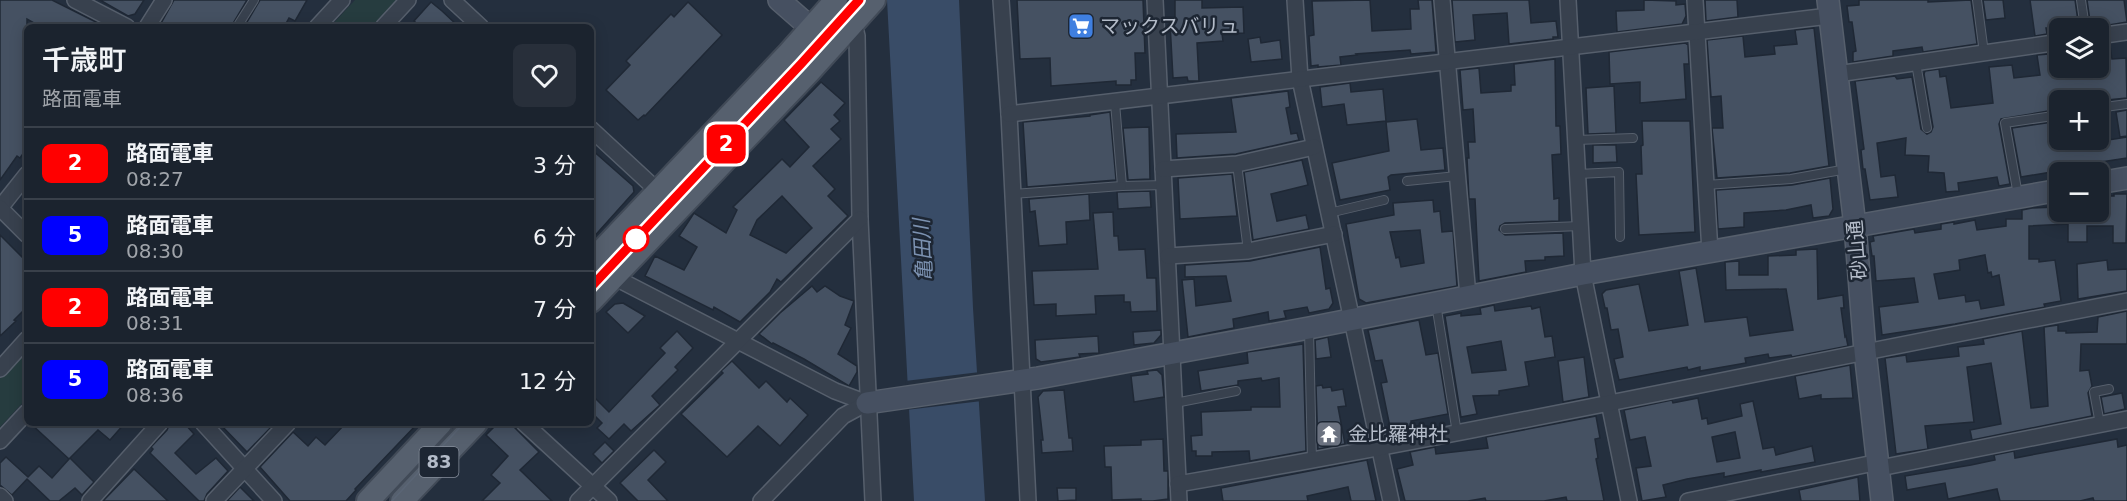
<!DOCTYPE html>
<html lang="ja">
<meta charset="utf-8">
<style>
:root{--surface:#1b232e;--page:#282f3a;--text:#f1f3f6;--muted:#a0a4aa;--line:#39404a}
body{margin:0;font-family:"DejaVu Sans","Noto Sans JP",sans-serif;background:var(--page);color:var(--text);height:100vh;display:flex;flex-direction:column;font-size:22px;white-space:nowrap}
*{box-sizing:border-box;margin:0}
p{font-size:20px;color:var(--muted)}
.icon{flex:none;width:33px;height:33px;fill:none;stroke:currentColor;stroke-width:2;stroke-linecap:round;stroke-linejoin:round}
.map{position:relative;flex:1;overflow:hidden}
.panel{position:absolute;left:24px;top:24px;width:570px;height:402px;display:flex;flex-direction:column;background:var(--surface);border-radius:9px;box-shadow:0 3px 15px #0003,0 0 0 2px var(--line)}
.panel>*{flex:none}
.badge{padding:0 12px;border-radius:9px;font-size:21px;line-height:39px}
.buttons{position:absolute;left:2049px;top:18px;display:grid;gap:12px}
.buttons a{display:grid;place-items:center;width:60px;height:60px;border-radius:9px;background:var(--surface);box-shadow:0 3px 15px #0003,0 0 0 2px var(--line);font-size:30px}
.map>.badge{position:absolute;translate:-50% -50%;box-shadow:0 0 0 3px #fff}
.round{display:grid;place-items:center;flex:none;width:63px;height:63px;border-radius:9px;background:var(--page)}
.headline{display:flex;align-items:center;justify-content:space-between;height:102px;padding:0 18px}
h1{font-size:28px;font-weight:600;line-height:45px}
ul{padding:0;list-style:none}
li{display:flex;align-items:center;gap:18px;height:72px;padding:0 18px;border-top:2px solid var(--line)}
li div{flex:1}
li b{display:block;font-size:22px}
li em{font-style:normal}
li .badge{min-width:66px;font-weight:700;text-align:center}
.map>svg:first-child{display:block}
.green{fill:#263c3f}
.water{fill:#394c67}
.pier{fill:#242f3e}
.building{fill:#455162;stroke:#1f2835;stroke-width:1.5;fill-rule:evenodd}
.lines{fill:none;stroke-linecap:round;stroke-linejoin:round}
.lane-casing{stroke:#565f6c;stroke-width:10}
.street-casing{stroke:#565f6c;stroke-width:18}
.secondary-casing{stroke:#565f6c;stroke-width:24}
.primary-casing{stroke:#414a57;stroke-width:26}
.lane{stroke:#38414e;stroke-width:8}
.street{stroke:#38414e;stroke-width:15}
.secondary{stroke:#465061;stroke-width:21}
.primary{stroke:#56606e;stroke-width:22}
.tram{stroke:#5a6575;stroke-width:1.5}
.line-casing{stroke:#fff;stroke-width:14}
.line{stroke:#f00;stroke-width:9}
.stop-dot{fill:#fff;stroke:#f00;stroke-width:3}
.labels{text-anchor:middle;stroke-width:5;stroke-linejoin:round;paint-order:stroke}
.shield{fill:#1d2633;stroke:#878f9c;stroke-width:1.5}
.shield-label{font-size:18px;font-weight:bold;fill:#b4bcc9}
.poi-label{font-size:20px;fill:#b4bcc9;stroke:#1d2633;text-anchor:start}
.street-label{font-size:20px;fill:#b4bcc9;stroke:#1d2633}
.water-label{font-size:21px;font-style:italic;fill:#7c92b1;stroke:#1d2633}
</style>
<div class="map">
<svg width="2127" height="501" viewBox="0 0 2127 501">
<rect width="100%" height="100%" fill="#242f3e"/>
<!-- green -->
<g class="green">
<polygon points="355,0 396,0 371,27 330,27"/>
<polygon points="27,350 27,398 0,427 0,378"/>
</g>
<!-- water -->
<polygon class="water" points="887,0 959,0 973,308 985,501 914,501"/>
<!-- pier -->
<polygon class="pier" points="980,372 982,401 906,410 905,381"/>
<!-- building -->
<g class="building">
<polygon points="0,0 52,0 106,27 41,27 27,19 27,148 20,158 17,156 0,180"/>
<polygon points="100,0 144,0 135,14 128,16"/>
<polygon points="174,0 247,0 231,27 159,27"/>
<polygon points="260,0 307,0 295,21 289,18 284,27 244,27"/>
<polygon points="1017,0 1143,0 1145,53 1135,53 1136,80 1131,80 1131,85 1116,85 1116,81 1051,86 1050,58 1020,59"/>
<polygon points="1175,0 1202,0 1202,8 1243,7 1244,33 1222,34 1223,41 1197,43 1199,81 1188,81 1187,77 1173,78 1170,23 1175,22"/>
<polygon points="1370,0 1372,31 1411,29 1410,9 1419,9 1418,0 1432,0 1436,52 1411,54 1410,50 1356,54 1357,55 1340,57 1341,65 1318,67 1318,65 1311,66 1309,36 1314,35 1312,1"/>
<polygon points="1452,0 1529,0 1531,23 1556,21 1558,37 1553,37 1553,39 1509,44 1507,13 1473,15 1475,40 1455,42"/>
<polygon points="1644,0 1676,1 1676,5 1685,4 1686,16 1682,24 1617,32 1616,11 1644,10"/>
<polygon points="1705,0 1737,0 1738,17 1706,21"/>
<polygon points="1859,0 1928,0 1928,2 1971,0 1977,44 1923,52 1922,47 1893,51 1893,56 1853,62 1853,52 1856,51 1852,22 1849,22 1847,6 1859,5"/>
<polygon points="1983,0 2003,0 2005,18 1986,20"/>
<polygon points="2030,0 2075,0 2079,28 2046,28 2047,34 2035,36"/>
<polygon points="2087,0 2124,0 2127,22 2091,28"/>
<polygon points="431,2 442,11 459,27 421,27 414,21"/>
<polygon points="688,2 722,35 645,116 644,115 638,120 606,90 630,65 626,61 671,14 674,17"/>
<polygon points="1814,28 1829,166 1790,173 1717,178 1712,128 1723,128 1721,96 1711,97 1707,40 1743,36 1745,57 1775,54 1774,46 1797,44 1795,30"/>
<polygon points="1260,37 1261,43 1280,40 1282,59 1251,62 1248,39"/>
<polygon points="1685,43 1688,45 1689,64 1684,64 1686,99 1640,103 1640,82 1610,84 1609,52"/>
<polygon points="2110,46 2112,59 2126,58 2127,98 2107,100 2060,100 2060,109 2001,119 1999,124 2010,184 1999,186 1997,177 1958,183 1959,191 1946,192 1944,173 1928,172 1929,156 1905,155 1906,138 1877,143 1881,177 1895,175 1898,197 1870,200 1865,169 1863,169 1861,150 1864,149 1855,81 1895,76 1897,79 1912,77 1921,129 1927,134 1931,132 1933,127 1924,74 1925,71 1939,69 1940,77 1946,76 1951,108 1993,103 1989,67 2012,65 2014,78 2040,75 2037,55 2060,53 2060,68 2063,68 2063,71 2098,68 2098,48"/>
<polygon points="1555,59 1556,126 1560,126 1561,154 1552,155 1554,199 1559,198 1559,221 1505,223 1500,226 1499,230 1505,235 1563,233 1564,256 1545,257 1545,260 1525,261 1526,272 1479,281 1475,199 1469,199 1467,158 1469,158 1468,142 1475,142 1473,109 1463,110 1460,70 1479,68 1481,93 1511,91 1511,85 1515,85 1514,64"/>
<path d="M821,82L845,103L834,115L840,121L831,129L841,139L813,166L835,189L828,196L848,216L781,282L777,279L770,292L740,322L714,307L713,310L645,276L655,256L684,270L697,247L679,236L694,213L726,233L737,210L733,207L782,159L790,167L809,147L784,120ZM782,196L812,228L786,253L750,235L757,220Z"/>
<polygon points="1350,83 1351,92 1383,89 1386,121 1347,125 1344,104 1322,107 1320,87"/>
<polygon points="1614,86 1616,133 1588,134 1586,88"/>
<polygon points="1288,91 1290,107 1286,108 1291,134 1297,133 1299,140 1236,154 1177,158 1176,134 1236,132 1231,98"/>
<polygon points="2127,110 2127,136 2120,137 2116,112"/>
<polygon points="1110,112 1116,180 1027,187 1023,122 1090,116 1090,115"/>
<polygon points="1417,119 1421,150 1443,148 1445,170 1391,175 1388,177 1390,190 1340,200 1332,163 1389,151 1386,122"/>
<polygon points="1642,121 1690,121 1695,232 1639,235 1636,174 1642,174 1641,146 1643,145"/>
<polygon points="2060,121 2060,140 2064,140 2065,147 2127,137 2127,158 2095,163 2096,170 2093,172 2076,172 2076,168 2021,177 2012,128"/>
<polygon points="1149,127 1150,179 1128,180 1123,128"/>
<polygon points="1593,145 1616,145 1617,162 1593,163"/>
<polygon points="591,149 633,186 634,192 591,240"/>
<polygon points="1302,160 1308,185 1271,194 1277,221 1306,215 1309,229 1253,240 1244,172"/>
<polygon points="1232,174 1237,216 1180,219 1178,178"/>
<polygon points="1830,178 1833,209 1829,216 1813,218 1811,205 1786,210 1744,213 1744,227 1718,229 1716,190 1792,185"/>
<polygon points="1150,191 1151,207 1118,209 1117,192"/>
<polygon points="1089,194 1090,220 1066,222 1067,244 1039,246 1035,211 1030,212 1029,199"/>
<path d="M2114,194H2127L2126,243H2113V226H2087V242H2068V224L2029,226V259H2039V262L2055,260L2061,301L2044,304L2045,307L1955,324L1882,335L1879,307L1918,302L1914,278L1876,281L1874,256H1872L1870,242L1874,241L1873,236L1914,229L1915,233L1941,229V224L1954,222V224L1975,220L1977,230L2006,226V219H2022V210L2032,208L2057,207L2058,212H2098V196H2114ZM1985,255L1988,273L1991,272L1992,277L1999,275L2004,305L1981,309L1979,300L1966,302L1965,295L1939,299L1934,274L1960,270L1959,260Z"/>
<path d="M1433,200L1434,212L1440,211L1442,232L1453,231L1457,286L1366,303L1359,299L1346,224L1394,215L1393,203ZM1420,230L1424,263L1401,267L1399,257L1396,258L1390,232Z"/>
<polygon points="1113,212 1114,236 1118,236 1119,250 1145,249 1147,278 1156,278 1157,311 1131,312 1130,302 1124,302 1124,295 1095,296 1096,314 1056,316 1056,304 1034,305 1032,271 1098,269 1093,213"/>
<polygon points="0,235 27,262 27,307 14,320 16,321 0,336"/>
<polygon points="1320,247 1326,289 1330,288 1333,303 1329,309 1309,313 1307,307 1284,311 1286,318 1269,321 1268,312 1233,319 1234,328 1188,337 1182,280 1194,279 1196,306 1231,301 1226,276 1185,277 1185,265 1250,261"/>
<polygon points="1817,249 1818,299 1843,295 1844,308 1841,308 1845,337 1846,336 1848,346 1792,357 1791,355 1769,358 1768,354 1745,358 1746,363 1700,371 1700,367 1688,370 1687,367 1619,380 1614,359 1623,357 1618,329 1611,330 1607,308 1605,308 1602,294 1606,290 1639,284 1649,331 1688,325 1679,271 1696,268 1705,322 1747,317 1750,336 1793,330 1786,289 1726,290 1725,262 1739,261 1739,275 1768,275 1768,256 1796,255 1796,250"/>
<polygon points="2107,260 2108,270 2127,269 2127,291 2078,299 2077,264"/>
<polygon points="812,286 817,292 825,286 840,296 854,301 845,325 851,328 838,354 857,366 857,372 849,386 804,359 773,343 772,344 759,334 780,313"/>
<polygon points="623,303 645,316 628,333 606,312 615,304"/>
<path d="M1494,305L1495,311L1531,306L1532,309L1540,307L1545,337L1552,336L1555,357L1525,362L1529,386L1499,391V395L1473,396L1477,414L1461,417L1445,316L1461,313V316L1481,314L1480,308ZM1501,341L1506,370L1472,373L1467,347Z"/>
<polygon points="2127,311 2127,344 2081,344 2080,371 2089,370 2092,386 2088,393 2092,416 1972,440 1970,430 2001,424 1991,363 1967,367 1974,422 1925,426 1928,449 1896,454 1885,358 1906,355 1907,362 1959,356 1958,347 1984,344 1983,339 2022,331 2031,408 2048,406 2044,327 2058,325 2058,331 2066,331 2066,333 2097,332 2098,317"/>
<polygon points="1419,320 1426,355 1438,353 1448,414 1411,421 1413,428 1391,432 1381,383 1387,382 1382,360 1375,361 1368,330"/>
<polygon points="1161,330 1161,335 1154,343 1134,345 1133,332"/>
<polygon points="677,331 693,348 675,367 678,370 652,396 660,405 631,431 624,424 609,439 597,428 602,423 591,412 591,394 609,412 665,353 660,348"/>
<polygon points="1098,336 1099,353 1079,354 1080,357 1041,362 1036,359 1035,340"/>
<polygon points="1328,337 1331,357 1316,359 1315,340"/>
<polygon points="1303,344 1306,451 1250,461 1249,451 1212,452 1212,456 1196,456 1196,451 1192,451 1191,436 1202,435 1201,412 1251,410 1251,407 1280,407 1279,378 1262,381 1261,378 1238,381 1238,385 1201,391 1198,371 1248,363 1247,352"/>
<polygon points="1584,357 1589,397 1563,402 1558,361"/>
<polygon points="732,361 759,388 766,381 787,402 790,398 808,415 780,446 758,426 727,457 681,414 723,373 721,371"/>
<polygon points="1850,365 1853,398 1821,399 1821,395 1799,399 1795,376"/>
<polygon points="1157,370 1162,375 1164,397 1134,402 1131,376 1148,374 1147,371"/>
<polygon points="1322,385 1323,388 1331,387 1332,391 1343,389 1346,406 1338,407 1345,444 1318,449 1316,386"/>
<polygon points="1064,390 1069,438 1072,438 1073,451 1042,453 1041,440 1043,440 1038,397 1043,391"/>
<polygon points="2122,393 2125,409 2104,414 2101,397"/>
<path d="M1698,398L1702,419L1707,418L1708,424L1742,416L1740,404L1753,401L1763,449L1774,447L1776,455L1812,446L1815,462L1761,472V470L1724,477V473L1687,479L1663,485L1666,497L1642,501L1636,468L1651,466L1645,437L1630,440L1624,410L1672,400L1673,403ZM1735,432L1740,458L1717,462L1712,437Z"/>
<polygon points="1596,416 1600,438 1595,439 1598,458 1596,459 1604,501 1567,501 1566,497 1544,501 1486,501 1485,498 1468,501 1405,501 1397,469 1413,465 1410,452 1435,447 1436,454 1488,448 1486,437"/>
<polygon points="30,423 125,423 110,440 98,430 70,458 94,482 82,495 75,488 59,501 50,501 27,479 12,495 0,485 0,463 6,457 28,477 39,466 52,478 69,459"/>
<polygon points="170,423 184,423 194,434 175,453 196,474 216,458 228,471 207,494 204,501 199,501 150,453 153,449 151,447 167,430"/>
<polygon points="219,423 275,423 247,452"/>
<polygon points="346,423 418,423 355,489 356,490 346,501 290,501 260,467 293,432 308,446 316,437 325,445"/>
<polygon points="498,423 510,423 539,452 520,470 552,501 482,501 500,483 491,475 508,456 486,435"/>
<polygon points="1163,439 1164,471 1168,471 1168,499 1153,501 1141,501 1141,499 1112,500 1111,467 1105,467 1104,446 1141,445 1141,440"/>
<polygon points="2117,439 2118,447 2127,445 2127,501 2094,501 2093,498 2080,501 2000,501 1997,489 1948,499 1945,483 1907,490 1905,476 1971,465 1995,460 1994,455 2014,451 2015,458"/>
<polygon points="605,442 614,451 602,463 593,454"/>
<polygon points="654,450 666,462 648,480 668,501 638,501 620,483"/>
<polygon points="1367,460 1376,501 1351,501 1348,487 1307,496 1308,501 1223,501 1221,488"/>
<polygon points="134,469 168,501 103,501"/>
<polygon points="1858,477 1860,501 1801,501 1799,490"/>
<polygon points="240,487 254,501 227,501"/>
<polygon points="1057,488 1076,488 1076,500 1058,501"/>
</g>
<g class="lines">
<defs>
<g id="lane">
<polyline points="1977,0 1984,53"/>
<polyline points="2081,0 2085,28"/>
<polyline points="237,27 254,0"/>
<polyline points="1916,63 1927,128"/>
<polyline points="1115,103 1122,186 1165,185"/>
<polyline points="2098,108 2127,104"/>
<polyline points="1576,140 1633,138"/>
<polyline points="1237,164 1248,251"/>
<polyline points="1578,174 1619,172 1620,237"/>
<polyline points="1407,181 1457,176"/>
<polyline points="1706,185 1791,179 1847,169"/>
<polyline points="1013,194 1122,186"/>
<polyline points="2018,195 2005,123 2060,115"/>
<polyline points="1329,213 1384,200"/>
<polyline points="1505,229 1581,226"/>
<polyline points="1436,304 1457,433"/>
<polyline points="1309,330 1312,461"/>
<polyline points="1175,403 1236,391"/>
<polyline points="2100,424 2094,392 2109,389"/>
</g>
<g id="street">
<polyline points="75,0 127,27"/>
<polyline points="452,0 481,27"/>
<polyline points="848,0 857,36 860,219 873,501"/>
<polyline points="1001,0 1009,114 1028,501"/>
<polyline points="1155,0 1179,501"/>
<polyline points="1295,0 1300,79 1391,501"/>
<polyline points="1442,0 1468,296"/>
<polyline points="1568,0 1583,274 1629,501"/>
<polyline points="1695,0 1710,252"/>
<polyline points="147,27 164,0"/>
<polyline points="317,27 342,0"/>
<polyline points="383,27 408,0"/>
<polyline points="2098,36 2127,32"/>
<polyline points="1837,74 2060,42"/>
<polyline points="1009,114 1829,16"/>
<polyline points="591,129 659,192"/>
<polyline points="1163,169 1237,164 1314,147"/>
<polyline points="0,208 27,174"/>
<polyline points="0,208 27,235"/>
<polyline points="1168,256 1248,251 1334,234"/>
<polyline points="591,267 604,272 835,391 867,403"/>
<polyline points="0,369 27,339"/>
<polyline points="203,423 274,501"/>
<polyline points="524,423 609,501"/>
<polyline points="0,441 27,412"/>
<polyline points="1880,468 2127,419"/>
<path d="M1178,484C1496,429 1811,361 2127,301"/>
<polyline points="0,496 5,501"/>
<polyline points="90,501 160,423"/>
<polyline points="214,501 288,423"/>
<polyline points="578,501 860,219"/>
<polyline points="761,501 843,416 867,403"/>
<polyline points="1688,501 1879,462"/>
</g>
<g id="secondary">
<polyline points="779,0 811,28 834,28 855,21"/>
<polyline points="1828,0 1855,226 1865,351 1882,501"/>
<polyline points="2098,183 2127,178"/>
<polyline points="867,403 1038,378 1309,328 1583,274 2060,190"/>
</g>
<g id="primary">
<polyline points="591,262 789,53 836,0"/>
<polyline points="591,301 809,72 874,0"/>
<polyline points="368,501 441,423"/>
<polyline points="402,501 476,423"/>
</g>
</defs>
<!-- lane casing -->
<use href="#lane" class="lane-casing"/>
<!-- street casing -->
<use href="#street" class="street-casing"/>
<!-- secondary casing -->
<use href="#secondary" class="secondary-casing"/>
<!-- primary casing -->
<use href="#primary" class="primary-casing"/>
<!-- lane -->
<use href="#lane" class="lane"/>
<!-- street -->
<use href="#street" class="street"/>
<!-- secondary -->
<use href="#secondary" class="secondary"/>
<!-- primary -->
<use href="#primary" class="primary"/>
<!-- tram -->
<g class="tram">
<polyline points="591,287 801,64 859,0"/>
<polyline points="392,501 464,423"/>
</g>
</g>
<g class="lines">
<defs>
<polyline id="line" points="591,287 801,64 859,0"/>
</defs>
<!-- line casing -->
<use href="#line" class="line-casing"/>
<!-- line -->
<use href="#line" class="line"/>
</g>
<!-- icons -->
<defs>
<symbol id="supermarket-square" viewBox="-11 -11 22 22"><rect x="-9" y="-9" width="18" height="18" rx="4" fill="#3f7fe0" stroke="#1d2633"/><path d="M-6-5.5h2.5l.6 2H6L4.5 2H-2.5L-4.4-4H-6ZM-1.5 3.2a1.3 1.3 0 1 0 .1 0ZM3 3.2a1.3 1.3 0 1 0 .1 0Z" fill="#fff"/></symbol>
<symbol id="temple-square" viewBox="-11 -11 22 22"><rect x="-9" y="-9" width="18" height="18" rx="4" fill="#6b7280" stroke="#1d2633"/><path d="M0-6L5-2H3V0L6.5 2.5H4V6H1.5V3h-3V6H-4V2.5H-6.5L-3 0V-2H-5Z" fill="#fff"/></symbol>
</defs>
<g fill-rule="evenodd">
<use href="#supermarket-square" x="1066" y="11" width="30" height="30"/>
<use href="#temple-square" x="1314" y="419" width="30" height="30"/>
</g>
<!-- markers -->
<circle class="stop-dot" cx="636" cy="239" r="12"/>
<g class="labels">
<!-- shield labels -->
<rect class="shield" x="419.5" y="447" width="39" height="30" rx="4.5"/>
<g class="shield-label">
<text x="439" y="468">83</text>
</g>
<!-- poi labels -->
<g class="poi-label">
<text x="1100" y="33">マックスバリュ</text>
<text x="1348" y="441">金比羅神社</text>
</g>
<!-- street labels -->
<g class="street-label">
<text transform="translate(1857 250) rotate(-95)" y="7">砂山通</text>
</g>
<!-- water labels -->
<g class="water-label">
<text transform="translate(923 250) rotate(-93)" y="7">亀田川</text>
</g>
</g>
</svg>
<div class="buttons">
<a><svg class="icon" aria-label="layers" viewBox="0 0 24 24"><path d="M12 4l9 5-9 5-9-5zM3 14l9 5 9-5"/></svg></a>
<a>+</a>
<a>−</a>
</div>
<b class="badge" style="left:726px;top:144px;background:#f00;color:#fff">2</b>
<section class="panel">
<div class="headline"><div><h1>千歳町</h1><p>路面電車</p></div><a class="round"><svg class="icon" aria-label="heart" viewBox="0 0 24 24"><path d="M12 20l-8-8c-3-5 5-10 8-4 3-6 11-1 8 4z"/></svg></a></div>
<ul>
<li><span class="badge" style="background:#f00;color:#fff">2</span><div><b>路面電車</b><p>08:27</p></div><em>3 分</em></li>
<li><span class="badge" style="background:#00f;color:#fff">5</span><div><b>路面電車</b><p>08:30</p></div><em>6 分</em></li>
<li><span class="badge" style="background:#f00;color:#fff">2</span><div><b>路面電車</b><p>08:31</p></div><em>7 分</em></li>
<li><span class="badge" style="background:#00f;color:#fff">5</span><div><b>路面電車</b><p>08:36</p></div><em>12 分</em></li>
</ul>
</section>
</div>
